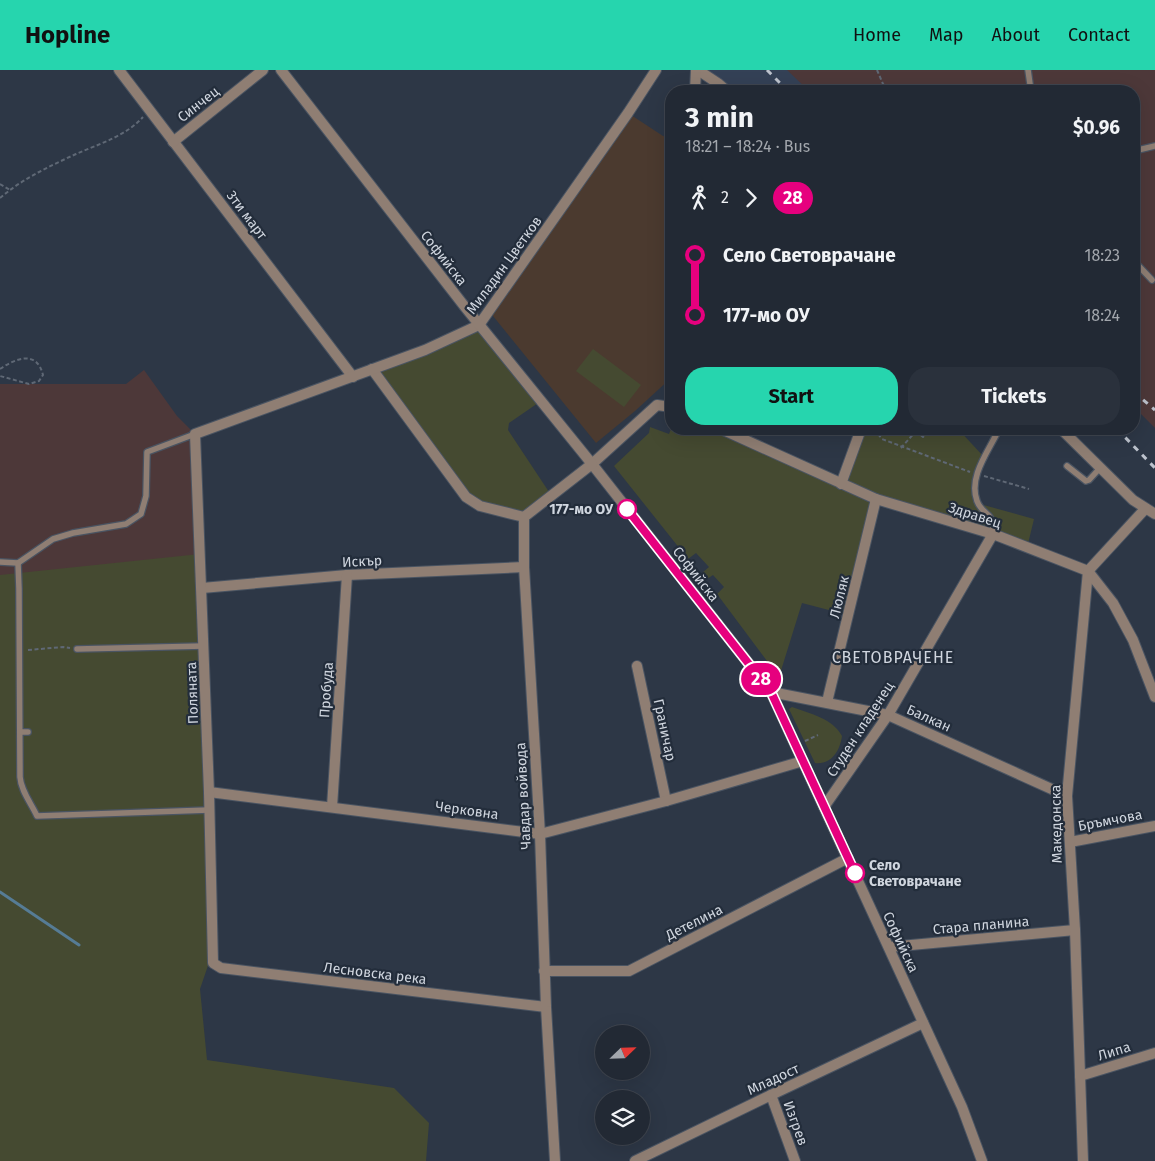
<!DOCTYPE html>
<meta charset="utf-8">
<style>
:root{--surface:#222934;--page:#2a313c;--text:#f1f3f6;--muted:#a2a6ac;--line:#3f454f;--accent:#26d5ae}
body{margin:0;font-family:"Fira Sans",sans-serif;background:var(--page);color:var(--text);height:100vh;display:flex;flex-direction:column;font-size:19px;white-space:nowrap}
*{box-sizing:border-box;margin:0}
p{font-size:16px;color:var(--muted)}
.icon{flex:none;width:28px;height:28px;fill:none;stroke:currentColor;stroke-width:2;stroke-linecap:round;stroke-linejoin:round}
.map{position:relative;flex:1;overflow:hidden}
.details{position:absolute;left:665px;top:15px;width:475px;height:350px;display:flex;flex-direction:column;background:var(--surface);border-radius:20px;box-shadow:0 5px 20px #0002,0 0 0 1px var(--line)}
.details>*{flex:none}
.badge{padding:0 10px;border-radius:16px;font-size:18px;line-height:32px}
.needle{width:32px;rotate:67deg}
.tools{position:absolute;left:595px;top:955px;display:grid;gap:10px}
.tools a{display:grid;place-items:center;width:55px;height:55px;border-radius:50%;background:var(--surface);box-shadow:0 5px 20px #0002,0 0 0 1px var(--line);font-size:25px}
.map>.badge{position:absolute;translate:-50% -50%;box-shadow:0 0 0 2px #fff}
.legs{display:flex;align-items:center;gap:8px;height:55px;padding:0 20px;font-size:16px}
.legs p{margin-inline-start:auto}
.overview{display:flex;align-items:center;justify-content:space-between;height:85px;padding:0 20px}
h1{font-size:28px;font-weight:700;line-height:38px}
.button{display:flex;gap:10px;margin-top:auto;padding:10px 20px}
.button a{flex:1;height:58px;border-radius:20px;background:var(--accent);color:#111;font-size:20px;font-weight:700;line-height:58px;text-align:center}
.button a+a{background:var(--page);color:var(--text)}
ul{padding:0 20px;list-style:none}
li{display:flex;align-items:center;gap:18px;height:60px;font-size:19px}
li i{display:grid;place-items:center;width:8px;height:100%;margin:0 6px;background:currentColor}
li i::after{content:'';width:12px;height:12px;margin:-6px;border:4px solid;border-radius:50%;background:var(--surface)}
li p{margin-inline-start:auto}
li:first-child i{background:linear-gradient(#0000 50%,currentColor 0)}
li:last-child i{background:linear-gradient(currentColor 50%,#0000 0)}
header{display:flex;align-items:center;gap:30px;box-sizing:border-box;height:70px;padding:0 25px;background:var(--accent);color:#111}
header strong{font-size:24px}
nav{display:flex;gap:28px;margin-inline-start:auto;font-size:18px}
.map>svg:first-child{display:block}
.built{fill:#344156}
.industrial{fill:#4d3839}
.education{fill:#4b3a2f}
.green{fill:#454a31}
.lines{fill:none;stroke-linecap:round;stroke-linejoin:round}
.stream{stroke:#567c95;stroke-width:3}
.service-casing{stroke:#4a5462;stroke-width:8}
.minor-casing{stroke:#4a5462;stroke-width:12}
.tertiary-casing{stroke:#4a5462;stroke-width:12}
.path{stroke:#5f6875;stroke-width:2;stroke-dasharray:4 2.5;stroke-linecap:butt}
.service{stroke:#8f7e73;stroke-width:5.5}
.minor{stroke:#8f7e73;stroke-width:10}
.tertiary{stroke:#8f7e73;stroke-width:10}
.rail{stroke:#bdc3cd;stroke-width:3;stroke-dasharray:6 6;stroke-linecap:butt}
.line-1-casing{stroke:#fff;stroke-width:11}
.line-1{stroke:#e6007e;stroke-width:8}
.stop-1-dot{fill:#fff;stroke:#e6007e;stroke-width:2.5}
.labels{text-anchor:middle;stroke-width:4.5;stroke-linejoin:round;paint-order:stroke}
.street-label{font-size:14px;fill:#d0d6df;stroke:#232d3b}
.stop-label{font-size:14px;font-weight:bold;fill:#d0d6df;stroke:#232d3b;text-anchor:end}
.quarter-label{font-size:16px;letter-spacing:1px;fill:#d0d6df;stroke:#232d3b}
</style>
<header>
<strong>Hopline</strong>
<nav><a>Home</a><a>Map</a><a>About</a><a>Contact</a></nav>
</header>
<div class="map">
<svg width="1155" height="1091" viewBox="0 0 1155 1091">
<rect width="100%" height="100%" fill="#2d3746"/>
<!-- built -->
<polygon class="built" points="698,0 796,0 817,21 727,21"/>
<!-- industrial -->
<g class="industrial">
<polygon points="787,0 1155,0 1155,358 1134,337 1134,21 809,21"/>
<polygon points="144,300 177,346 195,364 209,722 0,505 0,314 126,314"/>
</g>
<!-- education -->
<polygon class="education" points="628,43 663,66 671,67 671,308 635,341 596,373 489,241"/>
<!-- green -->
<g class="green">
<polygon points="479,255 541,331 509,353 508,360 551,425 524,447 480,436 372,299"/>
<polygon points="593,279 641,315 624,337 576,301"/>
<polygon points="650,357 669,364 671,359 721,359 841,414 861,359 958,359 984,387 976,413 980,434 1034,449 1027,478 877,430 848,545 802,533 779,607 717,524 724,517 713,505 707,509 702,503 709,497 696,483 688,489 614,396 649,363"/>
<polygon points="200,484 213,881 200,919 207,990 394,1018 429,1053 426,1091 0,1091 0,505"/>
<path d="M792,637C811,644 832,648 842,666C840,680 832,695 815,693L789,639Z"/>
</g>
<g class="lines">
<!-- stream -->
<polyline class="stream" points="0,822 79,875"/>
<defs>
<g id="service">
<polyline points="1028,0 1031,21"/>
<polyline points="1134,81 1155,76"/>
<polyline points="1134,191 1152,210"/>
<polyline points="1067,396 1086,411 1089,410 1100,398"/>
<path d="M993,464C994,439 983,447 977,431C968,406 989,381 999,359"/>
<polyline points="0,492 18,493 53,469 73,463 126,454 141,444 146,426 147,382 195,364"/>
<path d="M18,493L19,519L20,707C21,721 31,733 37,746L209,740"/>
<polyline points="77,579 204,576"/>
<polyline points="20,662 28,662"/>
</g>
<g id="minor">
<polyline points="119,0 353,307"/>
<polyline points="698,0 719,14 727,21"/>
<polyline points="695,21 696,0"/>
<polyline points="173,72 263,0"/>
<polyline points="372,299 466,427 480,436 524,447"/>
<polyline points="721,359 876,429 993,464 1088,501 1113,533 1133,570 1155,627"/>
<polyline points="1061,359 1133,430 1155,444"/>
<polyline points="592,394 657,335 671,337"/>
<polyline points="841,414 861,359"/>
<polyline points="202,518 347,505 524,497"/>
<polyline points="637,596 666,731"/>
<polyline points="771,622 888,645 1067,726"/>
<polyline points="827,632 876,429"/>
<polyline points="209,722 540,764 666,731 803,691"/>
<polyline points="332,737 347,505"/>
<polyline points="824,737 888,645 993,464"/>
<polyline points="1070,772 1155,756"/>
<polyline points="889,877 1075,860"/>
<polyline points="544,901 629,901 848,788"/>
<polyline points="546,937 221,898 213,893 209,722 195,364 425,280 479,255 628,43 656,0"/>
<polyline points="1080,1006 1155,983"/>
<polyline points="771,1025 795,1091"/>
<polyline points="635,1091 771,1025 923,953"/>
<polyline points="1083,1091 1075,860 1067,726 1088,501 1145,439"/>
</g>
<g id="tertiary">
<polyline points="281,0 465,237 592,394 771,622 962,1037 982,1091"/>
<polyline points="555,1091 546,937 540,764 524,497 524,447 592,394"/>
</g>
</defs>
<!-- service casing -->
<use href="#service" class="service-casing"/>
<!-- minor casing -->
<use href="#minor" class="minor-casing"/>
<!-- tertiary casing -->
<use href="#tertiary" class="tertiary-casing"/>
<!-- path -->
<g class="path">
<polyline points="877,0 883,14 890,21"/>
<polyline points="0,114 10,120"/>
<path d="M0,128C22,109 50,96 76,84C99,74 126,66 143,47"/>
<path d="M0,299C16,288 37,280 43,305L39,311L29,314L0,306"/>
<polyline points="874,359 882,369 970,402"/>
<polyline points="916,361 923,367 930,359"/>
<polyline points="901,378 916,361 914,359"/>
<polyline points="984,406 1029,419"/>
<polyline points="28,580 63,577 70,578"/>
<polyline points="805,671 818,665"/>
</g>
<!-- service -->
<use href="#service" class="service"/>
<!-- minor -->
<use href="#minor" class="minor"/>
<!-- tertiary -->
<use href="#tertiary" class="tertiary"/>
<!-- rail -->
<g class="rail">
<polyline points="767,0 788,21"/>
<polyline points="1134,322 1155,340"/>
<polyline points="1117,359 1155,398"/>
</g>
</g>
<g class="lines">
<defs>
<polyline id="line-1" points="627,439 771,622 855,803"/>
</defs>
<!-- line-1 casing -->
<use href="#line-1" class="line-1-casing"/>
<!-- line-1 -->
<use href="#line-1" class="line-1"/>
</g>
<!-- markers -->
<g class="stop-1-dot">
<circle cx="627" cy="439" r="9"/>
<circle cx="855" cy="803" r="9"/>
</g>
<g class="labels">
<!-- street labels -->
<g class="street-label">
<text transform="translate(198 34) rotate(-38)" y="5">Синчец</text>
<text transform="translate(247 145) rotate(53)" y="5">3ти март</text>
<text transform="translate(444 188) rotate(52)" y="5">Софийска</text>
<text transform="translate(504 195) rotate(-54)" y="5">Миладин Цветков</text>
<text transform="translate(975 445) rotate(18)" y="5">Здравец</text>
<text transform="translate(362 491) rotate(-3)" y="5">Искър</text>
<text transform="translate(696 504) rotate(52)" y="5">Софийска</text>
<text transform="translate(839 527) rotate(-76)" y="5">Люляк</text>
<text transform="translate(326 620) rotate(-86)" y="5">Пробуда</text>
<text transform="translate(192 623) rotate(-92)" y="5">Поляната</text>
<text transform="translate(929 648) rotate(24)" y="5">Балкан</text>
<text transform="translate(860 659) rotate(-57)" y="5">Студен кладенец</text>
<text transform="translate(665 660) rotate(78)" y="5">Граничар</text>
<text transform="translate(523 726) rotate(-93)" y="5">Чавдар войвода</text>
<text transform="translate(467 740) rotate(8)" y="5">Черковна</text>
<text transform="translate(1110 750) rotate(-11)" y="5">Бръмчова</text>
<text transform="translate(1056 754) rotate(-91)" y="5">Македонска</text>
<text transform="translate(694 852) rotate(-27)" y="5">Детелина</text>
<text transform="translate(981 855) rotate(-5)" y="5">Стара планина</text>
<text transform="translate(901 872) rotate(65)" y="5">Софийска</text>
<text transform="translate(375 903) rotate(7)" y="5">Лесновска река</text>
<text transform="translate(1114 981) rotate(-17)" y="5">Липа</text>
<text transform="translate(773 1009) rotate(-25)" y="5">Младост</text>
<text transform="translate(796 1053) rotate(70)" y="5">Изгрев</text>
</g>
<!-- stop labels -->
<g class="stop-label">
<text x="613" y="444">177-мо ОУ</text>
<text x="869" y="800" text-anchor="start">Село<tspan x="869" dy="16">Световрачане</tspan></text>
</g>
<!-- quarter labels -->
<g class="quarter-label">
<text x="893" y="593">СВЕТОВРАЧЕНЕ</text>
</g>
</g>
</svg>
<div class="tools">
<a><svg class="needle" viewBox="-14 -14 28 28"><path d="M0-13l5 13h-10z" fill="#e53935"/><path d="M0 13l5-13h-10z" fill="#a2a6ac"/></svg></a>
<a><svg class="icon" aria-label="layers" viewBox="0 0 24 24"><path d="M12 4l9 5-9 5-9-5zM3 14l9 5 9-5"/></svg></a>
</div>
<b class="badge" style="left:761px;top:609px;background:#e6007e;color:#fff">28</b>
<section class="details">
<div class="overview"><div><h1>3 min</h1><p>18:21 – 18:24 · Bus</p></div><b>$0.96</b></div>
<div class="legs"><svg class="icon" aria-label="walk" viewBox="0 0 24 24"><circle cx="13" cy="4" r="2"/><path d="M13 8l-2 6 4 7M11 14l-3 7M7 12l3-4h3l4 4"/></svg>2<svg class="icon" aria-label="forward" viewBox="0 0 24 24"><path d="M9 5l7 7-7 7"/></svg><b class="badge" style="background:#e6007e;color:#fff">28</b></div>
<ul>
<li><i style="color:#e6007e"></i><b>Село Световрачане</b><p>18:23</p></li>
<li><i style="color:#e6007e"></i><b>177-мо ОУ</b><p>18:24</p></li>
</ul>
<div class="button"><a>Start</a><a>Tickets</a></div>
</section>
</div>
